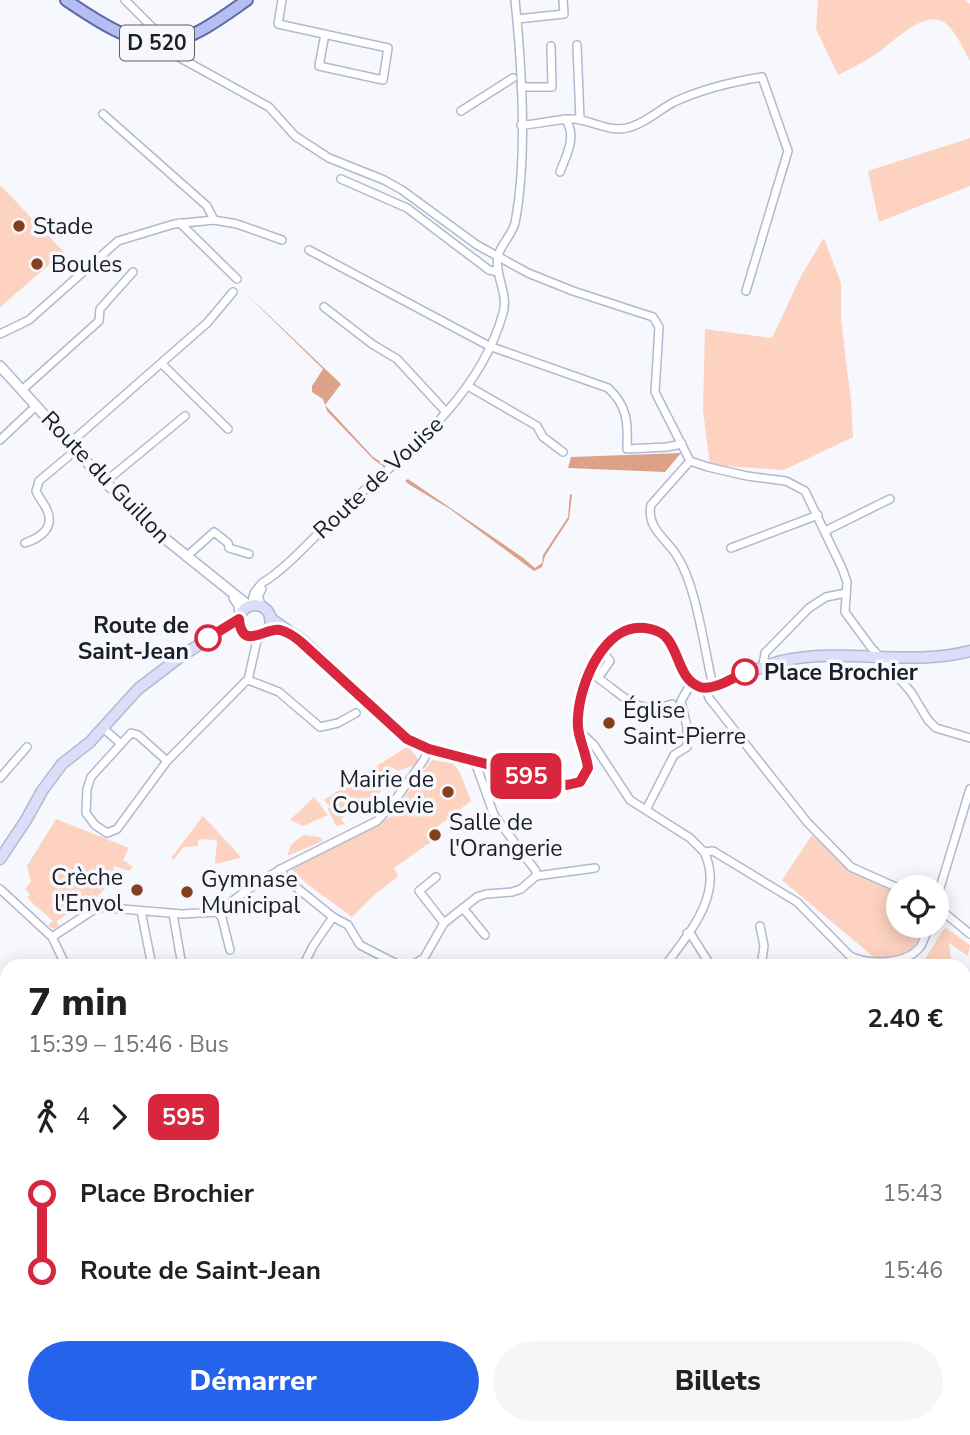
<!DOCTYPE html>
<html lang="fr">
<meta charset="utf-8">
<style>
:root{--surface:#fff;--page:#f6f6f6;--text:#202124;--muted:#757577;--accent:#2563eb}
body{margin:0;font-family:"Nunito Sans",sans-serif;background:var(--page);color:var(--text);height:100vh;display:flex;flex-direction:column;font-size:26px;white-space:nowrap}
*{box-sizing:border-box;margin:0}
p{font-size:23px;color:var(--muted)}
.icon{flex:none;width:38px;height:38px;fill:none;stroke:currentColor;stroke-width:2;stroke-linecap:round;stroke-linejoin:round}
.map{position:relative;flex:1;overflow:hidden}
.details{position:absolute;left:0px;top:959px;width:971px;height:476px;display:flex;flex-direction:column;background:var(--surface);border-radius:21px 21px 0 0;box-shadow:0 4px 18px #0003}
.details>*{flex:none}
.badge{padding:0 14px;border-radius:10px;font-size:24px;line-height:46px}
.tools{position:absolute;left:886px;top:875px;display:grid;gap:14px}
.tools a{display:grid;place-items:center;width:63px;height:63px;border-radius:50%;background:var(--surface);box-shadow:0 4px 18px #0003;font-size:35px}
.map>.badge{position:absolute;translate:-50% -50%;box-shadow:0 0 0 4px #fff}
.legs{display:flex;align-items:center;gap:10px;height:77px;padding:0 28px;font-size:23px}
.legs p{margin-inline-start:auto}
.head{display:flex;align-items:center;justify-content:space-between;height:119px;padding:0 28px}
h1{font-size:38px;font-weight:800;line-height:52px}
.cta{display:flex;gap:14px;margin-top:auto;padding:14px 28px}
.cta a{flex:1;height:80px;border-radius:42px;background:var(--accent);color:#fff;font-size:28px;font-weight:800;line-height:80px;text-align:center}
.cta a+a{background:var(--page);color:var(--text)}
ul{padding:0 28px;list-style:none}
li{display:flex;align-items:center;gap:24px;height:77px;font-size:26px}
li i{display:grid;place-items:center;width:10px;height:100%;margin:0 9px;background:currentColor}
li i::after{content:'';width:18px;height:18px;margin:-9px;border:5px solid;border-radius:50%;background:var(--surface)}
li p{margin-inline-start:auto}
li:first-child i{background:linear-gradient(#0000 50%,currentColor 0)}
li:last-child i{background:linear-gradient(currentColor 50%,#0000 0)}
.map>svg:first-child{display:block}
.green{fill:#fdd2c0}
.water{fill:#dba189}
.lines{fill:none;stroke-linecap:round;stroke-linejoin:round}
.minor-casing{stroke:#b2b8d0;stroke-width:10}
.tertiary-casing{stroke:#b2b8d0;stroke-width:12}
.secondary-casing{stroke:#b2b8d0;stroke-width:13}
.primary-casing{stroke:#5e69a5;stroke-width:14}
.minor{stroke:#fff;stroke-width:7}
.tertiary{stroke:#fff;stroke-width:9}
.secondary{stroke:#dadef8;stroke-width:10}
.primary{stroke:#b4bef2;stroke-width:10}
.line-1-casing{stroke:#fff;stroke-width:16}
.line-1{stroke:#d7263d;stroke-width:10}
.poi-dot{fill:#863f1e;stroke:#f6f8fd;stroke-width:2.5}
.stop-1-dot{fill:#fff;stroke:#d7263d;stroke-width:3.5}
.labels{text-anchor:middle;stroke-width:7;stroke-linejoin:round;paint-order:stroke}
.shield{fill:#f6f8fd;stroke:#5d5f67;stroke-width:2}
.shield-label{font-size:21px;font-weight:bold;fill:#1c1e27}
.poi-label{font-size:23px;fill:#1c1e27;stroke:#f6f8fd;text-anchor:start}
.street-label{font-size:23px;fill:#1c1e27;stroke:#f6f8fd}
.stop-label{font-size:23px;font-weight:bold;fill:#1c1e27;stroke:#f6f8fd;text-anchor:end}
</style>
<div class="map">
<svg width="970" height="1435" viewBox="0 0 970 1435">
<rect width="100%" height="100%" fill="#f6f8fd"/>
<!-- green -->
<g class="green">
<path d="M818,0H965L970,4V61C963,49 955,28 942,21C922,11 891,44 876,54C864,62 851,68 838,75L816,29Z"/>
<polygon points="970,138 970,186 879,222 868,171"/>
<polygon points="0,185 64,252 0,307"/>
<polygon points="824,238 841,283 841,320 851,401 853,437 784,470 710,465 703,410 705,329 772,338 801,276"/>
<polygon points="408,746 418,759 415,765 398,771 392,767 386,775 380,788 381,792 341,819 345,824 336,826 327,807 331,808 324,800"/>
<polygon points="432,760 453,763 460,773 471,801 429,833 432,841 394,868 398,876 372,897 352,917 307,884 292,870 304,861 390,817"/>
<polygon points="314,797 328,815 303,826 290,820"/>
<polygon points="203,816 240,856 240,858 215,864 217,842 215,840 202,839 198,841 198,846 183,847 174,860 171,858"/>
<path d="M56,819L129,848L123,860L133,867L129,871L114,866L110,885C101,890 98,898 90,904L86,900L57,921L59,927L53,929L48,925L53,921L27,898L30,894L25,889L31,882L27,866Z"/>
<polygon points="303,835 320,837 323,841 287,856 291,845"/>
<path d="M812,835L850,869L898,889V926H923C913,957 905,952 876,959L782,880Z"/>
<polygon points="946,928 970,945 968,956 949,943 951,958 946,966 930,966 924,961 942,931"/>
<polygon points="964,1164 970,1171 970,1242 964,1249"/>
</g>
<!-- water -->
<g class="water">
<polygon points="240,288 341,384 325,405 373,457 386,465 384,467 373,459 327,411 323,399 312,392 312,386 323,369"/>
<polygon points="681,453 665,472 568,468 571,457"/>
<polygon points="408,479 522,557 535,568 542,563 543,555 568,517 570,494 572,495 569,519 545,556 542,567 534,571 450,509 410,485 405,481"/>
</g>
<g class="lines">
<defs>
<g id="minor">
<polyline points="125,0 163,38 173,54 269,107 295,136 329,158 384,180 402,190 477,245 528,273 573,291 653,317 659,327 655,392 690,461"/>
<polyline points="282,0 278,24 388,48 383,80 319,66 325,34"/>
<polyline points="517,19 564,14 563,0"/>
<polyline points="577,45 580,120"/>
<polyline points="521,87 552,87 551,46"/>
<polyline points="461,111 513,78"/>
<polyline points="103,114 207,206 214,220"/>
<path d="M521,125C539,125 557,118 575,119C592,121 610,132 627,128C644,124 659,110 674,102C702,89 731,82 762,77L788,151L746,291"/>
<path d="M560,172C566,156 578,135 565,119"/>
<polyline points="341,179 407,208 489,270 498,272"/>
<polyline points="180,223 237,279"/>
<path d="M309,250L489,346L608,388C628,406 628,424 627,449L667,447L682,444"/>
<polyline points="324,307 372,344 397,359 446,412"/>
<polyline points="0,334 29,320 118,241 174,224 214,220 237,224 282,240"/>
<polyline points="162,364 228,429"/>
<polyline points="468,386 537,426 543,437 563,452"/>
<polyline points="22,390 99,321 100,309 133,272"/>
<polyline points="0,440 36,406"/>
<polyline points="70,443 207,323 233,292"/>
<polyline points="690,461 708,467 747,476 786,481 805,491 842,568 847,582 845,612 870,646 911,692 928,720 936,728 970,738"/>
<path d="M690,461L651,505C646,528 666,538 677,556C697,587 704,649 713,686"/>
<polyline points="105,482 185,416"/>
<polyline points="825,531 890,499"/>
<path d="M25,543C40,538 55,528 47,510C44,503 39,498 36,491L39,481L76,450"/>
<polyline points="731,548 818,515"/>
<polyline points="186,557 214,532 228,543 229,548 249,554"/>
<polyline points="262,589 258,596 262,607"/>
<path d="M251,605L254,593L262,583C288,568 320,530 344,508C406,453 480,397 503,313C509,294 494,275 498,256C501,244 512,235 515,223C528,156 522,68 515,0"/>
<path d="M603,652L610,661L598,678C627,698 635,715 672,704"/>
<polyline points="763,665 765,653 809,608 826,597 846,593"/>
<polyline points="248,680 258,636"/>
<polyline points="706,688 709,698 807,822 851,867 898,888"/>
<polyline points="103,728 121,744"/>
<path d="M578,730L594,745L630,800L690,838L704,852L713,851L797,902L850,956C868,965 906,965 920,947C924,941 926,933 929,926"/>
<polyline points="167,761 138,735 131,733 91,777 87,789 86,813 95,825 107,833 117,829 167,761 245,682 248,680 279,692 320,727 338,723 356,713"/>
<polyline points="475,762 494,815 536,871 536,876"/>
<polyline points="0,778 27,747"/>
<polyline points="646,810 674,755 687,747 687,727 681,701 691,683"/>
<polyline points="280,869 286,879 333,917 348,925 360,945 401,966"/>
<polyline points="436,877 419,891 444,923"/>
<polyline points="0,889 52,937 66,966"/>
<polyline points="936,901 970,789"/>
<polyline points="936,906 970,934"/>
<polyline points="463,908 485,935"/>
<polyline points="141,911 152,966"/>
<polyline points="217,912 222,918 230,950"/>
<polyline points="173,914 181,960"/>
<polyline points="760,926 764,946 761,966"/>
<polyline points="687,933 692,936 711,966"/>
<polyline points="52,937 98,907 182,914 217,912 257,883 283,868 377,821 393,803 423,761 429,749"/>
<polyline points="303,966 313,946 333,917"/>
<polyline points="411,966 424,958 444,923 477,897 486,894 512,892 521,889 536,876 595,868"/>
<path d="M665,966C688,934 725,894 704,852"/>
<polyline points="0,1199 7,1197"/>
<polyline points="0,1333 7,1333"/>
<polyline points="964,1348 970,1357"/>
<polyline points="305,1428 311,1435"/>
<polyline points="128,1435 132,1428"/>
</g>
<g id="tertiary">
<polyline points="0,366 105,482 158,533 249,606"/>
<polyline points="234,598 239,605 240,614"/>
</g>
<g id="secondary">
<circle cx="255" cy="621" r="16"/>
<path d="M270,618L302,640L407,739L429,749L567,785L580,782L588,768C587,752 577,738 578,721C578,705 581,686 588,672C602,644 633,613 665,635C677,652 679,680 701,687C709,690 766,664 782,661C844,647 908,667 970,651"/>
<polyline points="0,859 26,820 42,791 62,764 90,742 138,689 180,657 239,619"/>
</g>
<path id="primary" d="M66,0C91,17 133,46 165,43C193,40 224,16 247,0"/>
</defs>
<!-- minor casing -->
<use href="#minor" class="minor-casing"/>
<!-- tertiary casing -->
<use href="#tertiary" class="tertiary-casing"/>
<!-- secondary casing -->
<use href="#secondary" class="secondary-casing"/>
<!-- primary casing -->
<use href="#primary" class="primary-casing"/>
<!-- minor -->
<use href="#minor" class="minor"/>
<!-- tertiary -->
<use href="#tertiary" class="tertiary"/>
<!-- secondary -->
<use href="#secondary" class="secondary"/>
<!-- primary -->
<use href="#primary" class="primary"/>
</g>
<g class="lines">
<defs>
<path id="line-1" d="M208,638L239,619C242,652 265,627 280,630C288,632 295,637 301,642L407,739L429,749L567,785L580,782L588,768C586,750 576,736 578,717C580,683 604,623 645,628C652,629 660,631 665,636C680,651 678,679 700,687C713,691 733,678 745,672"/>
</defs>
<!-- line-1 casing -->
<use href="#line-1" class="line-1-casing"/>
<!-- line-1 -->
<use href="#line-1" class="line-1"/>
</g>
<!-- markers -->
<g class="poi-dot">
<circle cx="19" cy="226" r="7"/>
<circle cx="37" cy="264" r="7"/>
<circle cx="609" cy="723" r="7"/>
<circle cx="448" cy="792" r="7"/>
<circle cx="435" cy="835" r="7"/>
<circle cx="137" cy="890" r="7"/>
<circle cx="187" cy="892" r="7"/>
</g>
<g class="stop-1-dot">
<circle cx="208" cy="638" r="12"/>
<circle cx="745" cy="672" r="12"/>
</g>
<g class="labels">
<!-- shield labels -->
<rect class="shield" x="120" y="25.5" width="74" height="35" rx="5"/>
<g class="shield-label">
<text x="157" y="50">D 520</text>
</g>
<!-- poi labels -->
<g class="poi-label">
<text x="33" y="234">Stade</text>
<text x="51" y="272">Boules</text>
<text x="623" y="718">Église<tspan x="623" dy="26">Saint-Pierre</tspan></text>
<text x="434" y="787" text-anchor="end">Mairie de<tspan x="434" dy="26">Coublevie</tspan></text>
<text x="449" y="830">Salle de<tspan x="449" dy="26">l'Orangerie</tspan></text>
<text x="123" y="885" text-anchor="end">Crèche<tspan x="123" dy="26">l'Envol</tspan></text>
<text x="201" y="887">Gymnase<tspan x="201" dy="26">Municipal</tspan></text>
</g>
<!-- street labels -->
<g class="street-label">
<text transform="translate(106 477) rotate(46)" y="8">Route du Guillon</text>
<text transform="translate(378 477) rotate(-43)" y="8">Route de Vouise</text>
</g>
<!-- stop labels -->
<g class="stop-label">
<text x="189" y="633">Route de<tspan x="189" dy="26">Saint-Jean</tspan></text>
<text x="764" y="680" text-anchor="start">Place Brochier</text>
</g>
</g>
</svg>
<div class="tools">
<a><svg class="icon" aria-label="locate" viewBox="0 0 24 24"><circle cx="12" cy="12" r="6"/><path d="M12 2v4M12 18v4M2 12h4M18 12h4"/></svg></a>
</div>
<b class="badge" style="left:526px;top:776px;background:#d7263d;color:#fff">595</b>
<section class="details">
<div class="head"><div><h1>7 min</h1><p>15:39 – 15:46 · Bus</p></div><b>2.40 €</b></div>
<div class="legs"><svg class="icon" aria-label="walk" viewBox="0 0 24 24"><circle cx="13" cy="4" r="2"/><path d="M13 8l-2 6 4 7M11 14l-3 7M7 12l3-4h3l4 4"/></svg>4<svg class="icon" aria-label="forward" viewBox="0 0 24 24"><path d="M9 5l7 7-7 7"/></svg><b class="badge" style="background:#d7263d;color:#fff">595</b></div>
<ul>
<li><i style="color:#d7263d"></i><b>Place Brochier</b><p>15:43</p></li>
<li><i style="color:#d7263d"></i><b>Route de Saint-Jean</b><p>15:46</p></li>
</ul>
<div class="cta"><a>Démarrer</a><a>Billets</a></div>
</section>
</div>
